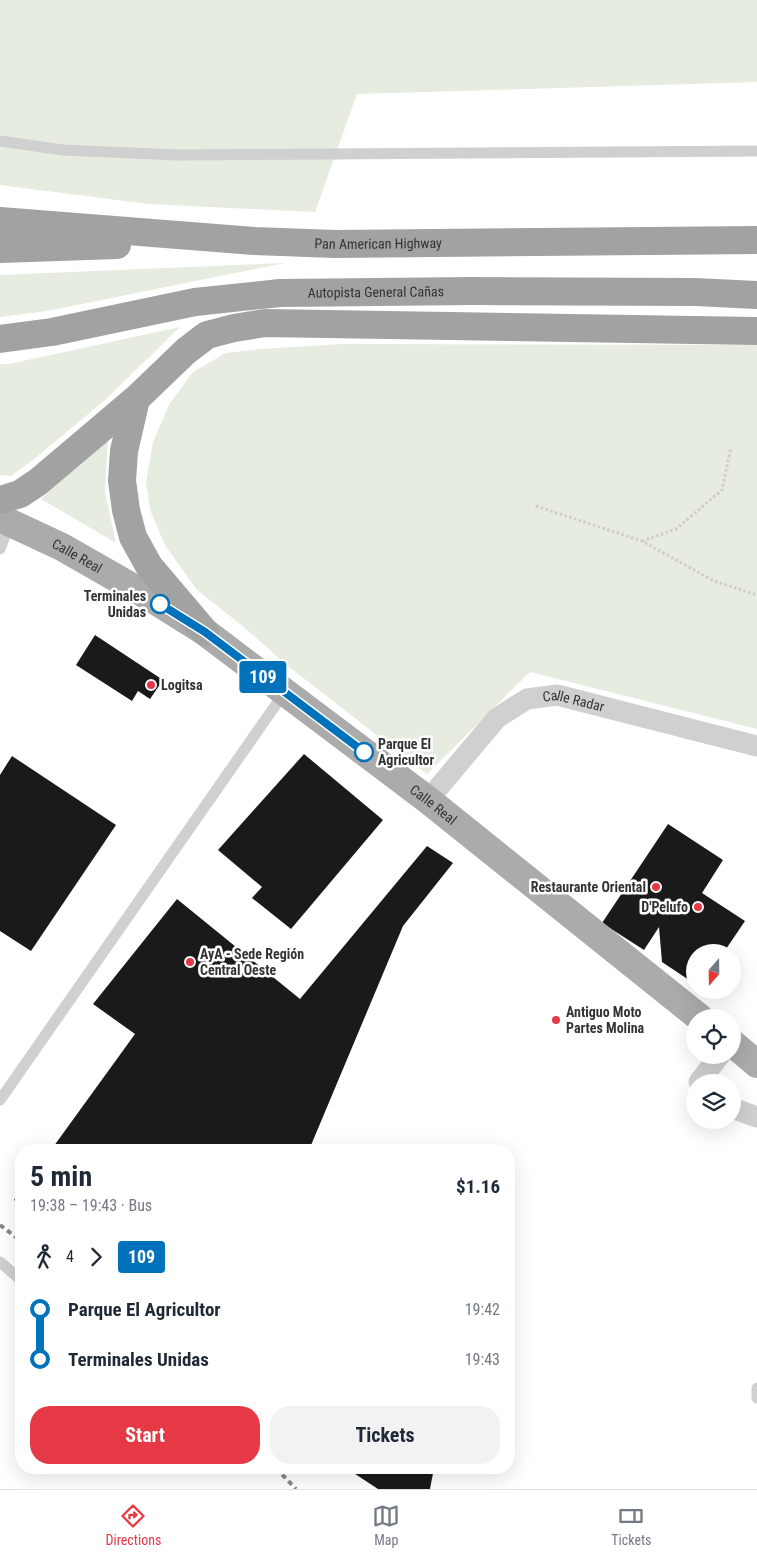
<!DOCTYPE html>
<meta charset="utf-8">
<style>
:root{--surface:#fff;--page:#f2f2f3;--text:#1f2937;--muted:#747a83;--line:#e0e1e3;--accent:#e63946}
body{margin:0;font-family:"Roboto Condensed",sans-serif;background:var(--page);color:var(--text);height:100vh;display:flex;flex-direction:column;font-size:19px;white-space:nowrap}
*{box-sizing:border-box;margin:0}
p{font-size:16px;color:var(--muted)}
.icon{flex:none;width:28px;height:28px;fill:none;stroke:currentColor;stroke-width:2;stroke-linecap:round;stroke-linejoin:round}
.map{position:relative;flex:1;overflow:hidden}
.drawer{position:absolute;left:15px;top:1144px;width:500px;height:330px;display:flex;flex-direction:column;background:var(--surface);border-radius:20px;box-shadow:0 5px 20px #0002}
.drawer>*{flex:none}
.badge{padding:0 10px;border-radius:4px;font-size:18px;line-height:32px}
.needle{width:32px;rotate:200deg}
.fabs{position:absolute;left:686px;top:944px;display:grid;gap:10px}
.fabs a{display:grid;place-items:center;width:55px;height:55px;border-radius:50%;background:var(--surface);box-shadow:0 5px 20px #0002;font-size:25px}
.map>.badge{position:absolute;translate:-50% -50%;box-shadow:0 0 0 2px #fff}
.legs{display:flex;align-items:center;gap:8px;height:55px;padding:0 15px;font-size:16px}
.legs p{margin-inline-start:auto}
.head{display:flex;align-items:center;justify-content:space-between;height:85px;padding:0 15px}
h1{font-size:28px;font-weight:700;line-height:38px}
.action{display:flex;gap:10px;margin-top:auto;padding:10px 15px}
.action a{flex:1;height:58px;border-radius:20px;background:var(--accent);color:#fff;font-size:20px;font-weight:700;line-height:58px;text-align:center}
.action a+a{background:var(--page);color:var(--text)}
ul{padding:0 15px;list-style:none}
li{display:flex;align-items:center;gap:18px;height:50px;font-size:19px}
li i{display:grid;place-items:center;width:8px;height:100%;margin:0 6px;background:currentColor}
li i::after{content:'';width:12px;height:12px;margin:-6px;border:4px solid;border-radius:50%;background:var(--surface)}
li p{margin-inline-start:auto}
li:first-child i{background:linear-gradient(#0000 50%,currentColor 0)}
li:last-child i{background:linear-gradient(currentColor 50%,#0000 0)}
.tab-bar{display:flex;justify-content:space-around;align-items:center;height:70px;border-top:1px solid var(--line);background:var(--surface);font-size:14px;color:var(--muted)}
.tab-bar a{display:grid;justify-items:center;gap:2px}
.tab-bar .current{color:var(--accent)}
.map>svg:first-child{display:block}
.green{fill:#e6ecdf}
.building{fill:#1a1a1a}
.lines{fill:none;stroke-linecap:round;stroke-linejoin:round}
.path{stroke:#cdcdcd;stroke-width:3;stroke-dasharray:2.5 2.5;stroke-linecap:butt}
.service{stroke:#d0d0d0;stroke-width:11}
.minor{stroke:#d0d0d0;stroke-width:21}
.primary{stroke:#ababab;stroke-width:28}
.trunk{stroke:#a2a2a2;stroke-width:28}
.rail{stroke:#888;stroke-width:4;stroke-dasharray:5 4;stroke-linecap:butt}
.line-1-casing{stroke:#fff;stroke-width:11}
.line-1{stroke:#0072bc;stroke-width:8}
.stop-1-dot{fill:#fff;stroke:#0072bc;stroke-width:2.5}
.poi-dot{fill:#e63946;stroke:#fff;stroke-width:2}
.labels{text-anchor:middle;stroke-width:5;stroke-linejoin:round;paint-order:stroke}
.street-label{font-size:14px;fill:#333;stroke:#fff}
.stop-label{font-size:14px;font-weight:bold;fill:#333;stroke:#fff;text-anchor:end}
.poi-label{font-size:14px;font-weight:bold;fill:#333;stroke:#fff;text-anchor:start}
</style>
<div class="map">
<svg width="757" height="1489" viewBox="0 0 757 1489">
<rect width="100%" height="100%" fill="#fff"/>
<!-- green -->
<g class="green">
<polygon points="0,0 757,0 757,82 357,94 315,212 149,204 0,185"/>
<polygon points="285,263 47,311 0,317 0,275"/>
<polygon points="180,327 104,401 34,459 11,476 0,475 0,364 9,364"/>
<polygon points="344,344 757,345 757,729 530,672 427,774 288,666 245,628 196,589 165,545 150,510 146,482 153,442 170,403 193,372 226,353 260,349"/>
<polygon points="108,437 105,492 116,543 41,499"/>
</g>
<!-- building -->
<g class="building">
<polygon points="95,635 163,680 150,699 138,691 132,701 76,665"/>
<polygon points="304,754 383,820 291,929 252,898 262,887 218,850"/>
<polygon points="12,756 116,825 31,951 0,931 0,775"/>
<polygon points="668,824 723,860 702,893 745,921 724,952 695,952 695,984 662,962 659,927 644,950 602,923"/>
<polygon points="427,846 453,863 403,926 309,1150 51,1150 135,1034 93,1004 177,899 300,999"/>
<polygon points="21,1190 21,1205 14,1200"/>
<polygon points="346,1468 434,1468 430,1489 378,1489"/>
</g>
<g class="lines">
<!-- path -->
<g class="path">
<polyline points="536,506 642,541 714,581 757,595"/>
<polyline points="642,541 676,529 722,490 731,447"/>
</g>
<!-- service -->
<g class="service">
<polyline points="0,141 63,150 178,155 757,151"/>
<polyline points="0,549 10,523"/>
<polyline points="0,1100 284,693"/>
<polyline points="0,1262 21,1280"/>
<polyline points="757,1388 757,1398"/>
</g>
<!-- minor -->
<g class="minor">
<path id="s1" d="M428,800L497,718L527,699L557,695L757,746"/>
<polyline points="699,1082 720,1055"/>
<polyline points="732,1108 757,1117"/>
</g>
<!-- primary -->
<g class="primary">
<path id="s2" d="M0,518L62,547L146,595L205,632L428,800L700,1018"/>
<polyline points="732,1043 757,1064"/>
</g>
<!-- trunk -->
<g class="trunk">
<path id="s3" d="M0,221L254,241L335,244L757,240"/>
<polyline points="0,249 117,245"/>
<path id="s4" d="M0,339L52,332L195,302L280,293L472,291L695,292L757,295"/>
<polyline points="136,399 124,451 122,481 126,510 133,537 149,566 205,632"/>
<polyline points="0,500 20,494 38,482 136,399 186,351 207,335 234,328 265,323 757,331"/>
</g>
<!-- rail -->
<g class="rail">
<polyline points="0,1225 21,1241"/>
<polyline points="276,1468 296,1489"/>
</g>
</g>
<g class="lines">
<defs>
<polyline id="line-1" points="160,604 205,632 364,752"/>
</defs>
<!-- line-1 casing -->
<use href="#line-1" class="line-1-casing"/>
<!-- line-1 -->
<use href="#line-1" class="line-1"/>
</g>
<!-- markers -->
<g class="stop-1-dot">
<circle cx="160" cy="604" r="9"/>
<circle cx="364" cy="752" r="9"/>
</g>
<g class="poi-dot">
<circle cx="151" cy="685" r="5"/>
<circle cx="656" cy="887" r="5"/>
<circle cx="698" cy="907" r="5"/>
<circle cx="190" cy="962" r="5"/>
<circle cx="556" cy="1020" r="5"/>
</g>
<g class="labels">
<!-- street labels -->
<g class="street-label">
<text dy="5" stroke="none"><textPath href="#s3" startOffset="379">Pan American Highway</textPath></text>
<text dy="5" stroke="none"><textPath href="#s4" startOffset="380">Autopista General Cañas</textPath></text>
<text dy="5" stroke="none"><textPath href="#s2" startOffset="86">Calle Real</textPath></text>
<text dy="5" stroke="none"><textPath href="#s1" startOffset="190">Calle Radar</textPath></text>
<text dy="5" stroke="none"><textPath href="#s2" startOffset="521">Calle Real</textPath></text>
</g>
<!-- stop labels -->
<g class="stop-label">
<text x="146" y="601">Terminales<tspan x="146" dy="16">Unidas</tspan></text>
<text x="378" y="749" text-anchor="start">Parque El<tspan x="378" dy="16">Agricultor</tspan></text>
</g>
<!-- poi labels -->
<g class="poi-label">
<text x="161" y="690">Logitsa</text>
<text x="646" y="892" text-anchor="end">Restaurante Oriental</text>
<text x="688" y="912" text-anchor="end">D'Pelufo</text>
<text x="200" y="959">AyA - Sede Región<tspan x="200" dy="16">Central Oeste</tspan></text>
<text x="566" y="1017">Antiguo Moto<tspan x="566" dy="16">Partes Molina</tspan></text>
</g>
</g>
</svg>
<div class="fabs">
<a><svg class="needle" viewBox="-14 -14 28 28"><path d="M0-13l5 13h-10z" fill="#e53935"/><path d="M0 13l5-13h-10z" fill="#747a83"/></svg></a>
<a><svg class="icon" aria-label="locate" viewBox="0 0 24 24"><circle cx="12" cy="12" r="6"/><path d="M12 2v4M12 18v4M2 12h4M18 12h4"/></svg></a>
<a><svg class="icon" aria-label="layers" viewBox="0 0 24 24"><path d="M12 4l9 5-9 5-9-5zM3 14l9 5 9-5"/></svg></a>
</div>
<b class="badge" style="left:263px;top:677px;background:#0072bc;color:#fff">109</b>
<section class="drawer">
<div class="head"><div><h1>5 min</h1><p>19:38 – 19:43 · Bus</p></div><b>$1.16</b></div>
<div class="legs"><svg class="icon" aria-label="walk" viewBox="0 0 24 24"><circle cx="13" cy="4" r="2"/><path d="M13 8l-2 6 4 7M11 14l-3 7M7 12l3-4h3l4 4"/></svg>4<svg class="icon" aria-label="forward" viewBox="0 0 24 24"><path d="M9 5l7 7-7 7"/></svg><b class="badge" style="background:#0072bc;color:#fff">109</b></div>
<ul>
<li><i style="color:#0072bc"></i><b>Parque El Agricultor</b><p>19:42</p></li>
<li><i style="color:#0072bc"></i><b>Terminales Unidas</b><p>19:43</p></li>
</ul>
<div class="action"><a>Start</a><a>Tickets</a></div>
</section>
</div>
<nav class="tab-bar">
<a class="current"><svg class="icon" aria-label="directions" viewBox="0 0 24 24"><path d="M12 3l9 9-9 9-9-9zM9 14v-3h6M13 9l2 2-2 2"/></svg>Directions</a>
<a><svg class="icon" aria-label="map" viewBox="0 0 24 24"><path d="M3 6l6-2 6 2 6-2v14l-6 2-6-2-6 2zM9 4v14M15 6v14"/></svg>Map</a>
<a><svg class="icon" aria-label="tickets" viewBox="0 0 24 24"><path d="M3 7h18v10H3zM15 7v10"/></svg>Tickets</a>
</nav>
